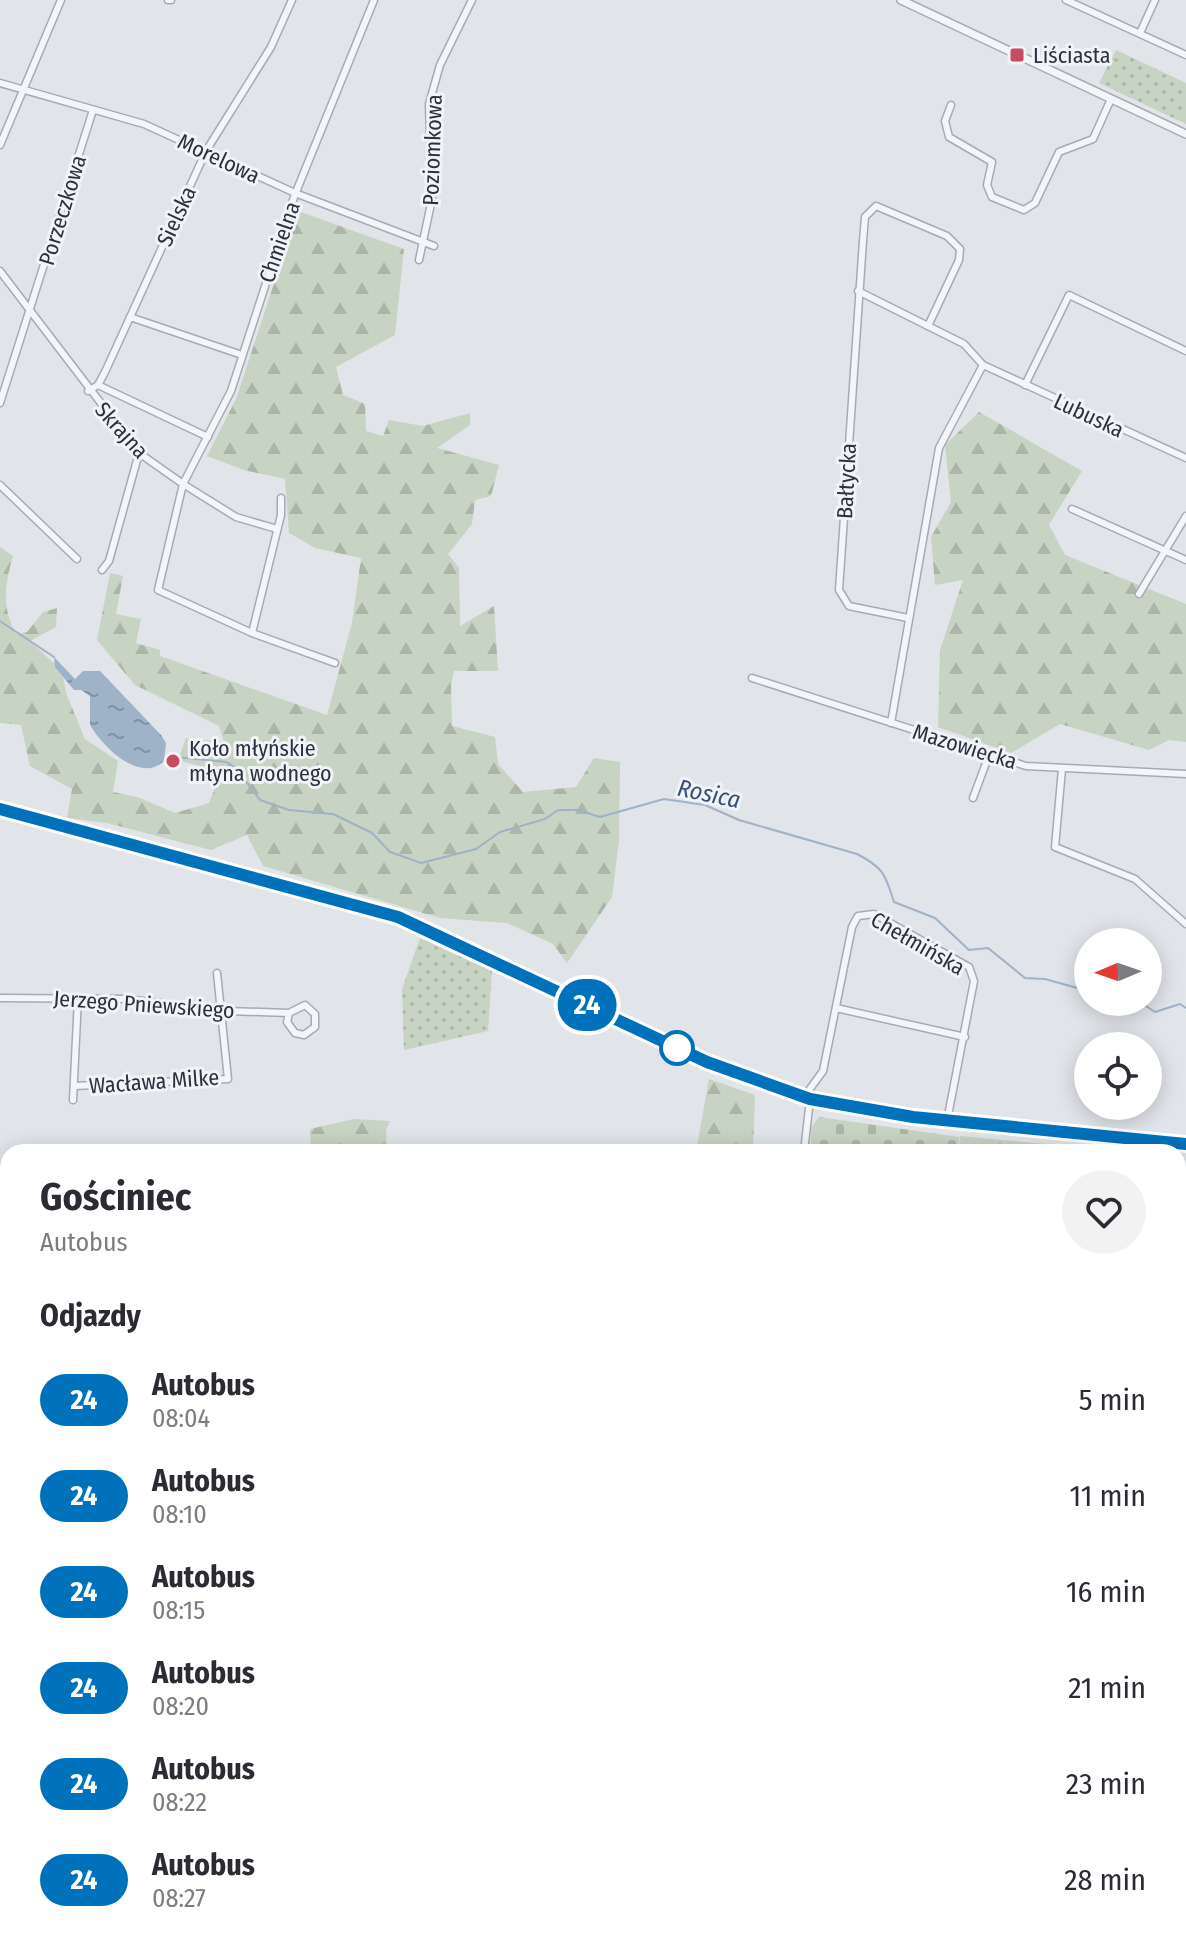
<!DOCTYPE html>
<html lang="pl">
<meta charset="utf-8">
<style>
:root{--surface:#fff;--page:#f2f2f3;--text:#2b2b33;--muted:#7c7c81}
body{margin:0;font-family:"Fira Sans Condensed",sans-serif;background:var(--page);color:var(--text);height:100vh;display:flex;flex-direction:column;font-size:30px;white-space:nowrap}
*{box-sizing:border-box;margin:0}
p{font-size:26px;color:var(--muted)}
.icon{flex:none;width:44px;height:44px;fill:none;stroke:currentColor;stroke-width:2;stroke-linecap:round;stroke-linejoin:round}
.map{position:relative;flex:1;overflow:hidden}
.panel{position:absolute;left:0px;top:1144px;width:1186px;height:802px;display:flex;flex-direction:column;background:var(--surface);border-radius:24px 24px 0 0;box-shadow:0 4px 20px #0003}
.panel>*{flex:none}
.badge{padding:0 16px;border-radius:26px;font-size:28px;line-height:52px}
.needle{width:52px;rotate:268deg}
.buttons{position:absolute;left:1074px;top:928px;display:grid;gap:16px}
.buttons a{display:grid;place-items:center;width:88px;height:88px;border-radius:50%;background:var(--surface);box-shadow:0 4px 20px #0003;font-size:40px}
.map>.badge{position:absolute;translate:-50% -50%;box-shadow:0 0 0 4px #fff}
h2{padding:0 40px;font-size:30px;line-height:72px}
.round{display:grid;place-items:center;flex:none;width:84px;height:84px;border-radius:42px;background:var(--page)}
.summary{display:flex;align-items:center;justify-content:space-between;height:136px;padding:0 40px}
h1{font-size:38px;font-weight:700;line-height:60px}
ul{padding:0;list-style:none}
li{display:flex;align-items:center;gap:24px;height:96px;padding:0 40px}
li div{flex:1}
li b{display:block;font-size:30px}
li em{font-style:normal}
li .badge{min-width:88px;font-weight:700;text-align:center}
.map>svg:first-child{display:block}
.grass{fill:url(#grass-dots)}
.forest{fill:url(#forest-firs)}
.wetland{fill:url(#wetland-marsh)}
.cemetery{fill:url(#cemetery-stones)}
.water{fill:url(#water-ripples)}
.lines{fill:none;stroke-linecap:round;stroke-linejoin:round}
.stream{stroke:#9eb2c8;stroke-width:2}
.minor-casing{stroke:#a6abb3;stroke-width:9}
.tertiary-casing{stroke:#a6abb3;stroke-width:10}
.minor{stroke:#f4f5f8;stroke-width:6}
.tertiary{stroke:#f4f5f8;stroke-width:7}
.line-casing{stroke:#fff;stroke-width:18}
.line{stroke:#0072bc;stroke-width:12}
.poi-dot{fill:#c84c5f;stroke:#f1f3f7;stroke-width:3}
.stop-dot{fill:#fff;stroke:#0072bc;stroke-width:4}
.labels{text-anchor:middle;stroke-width:6;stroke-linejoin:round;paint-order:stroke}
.poi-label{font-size:22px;fill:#2a3240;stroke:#f1f3f7;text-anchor:start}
.street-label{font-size:22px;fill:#2a3240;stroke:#f1f3f7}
.water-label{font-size:24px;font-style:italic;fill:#365172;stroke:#f1f3f7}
</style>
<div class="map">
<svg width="1186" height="1945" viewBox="0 0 1186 1945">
<defs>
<pattern id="grass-dots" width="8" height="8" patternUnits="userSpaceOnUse" patternTransform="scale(2)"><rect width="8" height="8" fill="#c7d3c3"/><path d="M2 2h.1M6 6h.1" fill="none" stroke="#abb6a9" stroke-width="1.8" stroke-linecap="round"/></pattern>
<pattern id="forest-firs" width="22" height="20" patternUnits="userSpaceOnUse" patternTransform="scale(2)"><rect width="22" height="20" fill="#c7d3c3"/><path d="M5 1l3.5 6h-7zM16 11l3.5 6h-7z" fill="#abb6a9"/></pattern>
<pattern id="wetland-marsh" width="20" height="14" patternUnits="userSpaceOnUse" patternTransform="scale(2)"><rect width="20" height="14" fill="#c7d3c3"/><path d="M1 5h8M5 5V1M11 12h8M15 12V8" fill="none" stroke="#abb6a9"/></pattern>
<pattern id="cemetery-stones" width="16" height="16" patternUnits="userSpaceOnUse" patternTransform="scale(2)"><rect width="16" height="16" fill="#c7d3c3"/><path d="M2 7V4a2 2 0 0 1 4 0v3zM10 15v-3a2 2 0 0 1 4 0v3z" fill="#abb6a9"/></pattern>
<pattern id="water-ripples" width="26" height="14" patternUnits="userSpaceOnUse" patternTransform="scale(2)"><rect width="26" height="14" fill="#9eb2c8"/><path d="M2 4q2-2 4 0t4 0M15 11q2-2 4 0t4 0" fill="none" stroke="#8191a4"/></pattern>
</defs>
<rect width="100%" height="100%" fill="#e1e4e9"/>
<!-- grass -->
<g class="grass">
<polygon points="1116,50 1186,83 1186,124 1099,83"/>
<polygon points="420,938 492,971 488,1031 404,1050 402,989"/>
<polygon points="117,1938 251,1938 250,1945 119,1945"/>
</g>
<!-- forest -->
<g class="forest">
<path d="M298,211L404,249L395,335L336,367L343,395L365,404L366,431L383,436L389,420L423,426L470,413V425L437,448L499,465L491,496L475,500L472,524L448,554L459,568L460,626L494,606L498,671H454L451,685L452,726L495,737L498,764L523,792L576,787L594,758L620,762L619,840L612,897L567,963L553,944L507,923L440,918L263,866L247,835L211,850L107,823L67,818L72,789L30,766L21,725L0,723V547L13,556C5,583 1,607 16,634L27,632L43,612L57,608L56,627L30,641L62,671L66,693L85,739L118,761L113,792L137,797L175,813L209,803L221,772L178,760L186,738L224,742L219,726L135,685L97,640L110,573L123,576L116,614L141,619L136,643L160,650V656L327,715L352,623L361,558L315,548L289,533L285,479L244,470L207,456L236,399Z"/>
<polygon points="979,412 1082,471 1049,525 1065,555 1186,604 1186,742 1169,740 1149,750 1060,724 1011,753 938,727 940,650 963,580 935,585 931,537 951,502 945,445"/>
<polygon points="709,1079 755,1095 753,1152 696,1152"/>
<polygon points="354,1119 390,1121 386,1130 387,1152 311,1152 310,1129"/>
<polygon points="960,1136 1102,1149 1102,1152 959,1152"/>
<polygon points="1186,1382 1186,1945 1059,1945 1059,1938 1178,1938 1178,1475 1182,1459 1178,1455 1178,1388"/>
<polygon points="8,1537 8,1922 0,1924 0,1543 1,1538"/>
</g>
<!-- wetland -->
<polygon class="wetland" points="825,1938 1059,1938 1059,1945 824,1945"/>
<!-- cemetery -->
<polygon class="cemetery" points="819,1117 959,1137 958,1152 810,1152 812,1126"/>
<!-- water -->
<path class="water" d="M54,657L75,679L83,671H100L161,735L166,743L164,761C140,784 103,747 90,725V696L81,690H74L55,667Z"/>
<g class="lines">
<!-- stream -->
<g class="stream">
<polyline points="0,621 54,657"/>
<path d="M166,756L226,762L236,768L260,800L289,810L333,814L372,833L390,852L421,863L476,849L500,832L545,819L558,810H578L600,817L664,799L705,805L739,820L857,854C884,868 885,874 894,902L935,918L969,950L988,948L1025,978L1045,979L1088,991"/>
<polyline points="1140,1002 1155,1012 1180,1004 1186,1008"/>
</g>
<defs>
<g id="minor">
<polyline points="168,0 171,0"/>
<polyline points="1066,0 1186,55"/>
<polyline points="1140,33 1155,0"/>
<polyline points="0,83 144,124 295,193 434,246"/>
<polyline points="951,105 945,121 949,137 992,162 987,185 992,197 1024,210 1035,203 1059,152 1093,139 1111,99"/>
<polyline points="0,145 61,0"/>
<polyline points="419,260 432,199 429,104 440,65 472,0"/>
<polyline points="0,271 139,453 183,484 158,590 252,633 335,663"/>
<polyline points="858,291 964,344 983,365 1186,458"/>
<polyline points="130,317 242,355"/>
<polyline points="98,385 208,437"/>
<polyline points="1025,385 1069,295 1186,351"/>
<polyline points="88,391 98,385 105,372 206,151 271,47 292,0"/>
<polyline points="0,403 93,110"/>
<polyline points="0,485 77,559"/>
<polyline points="1072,509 1186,560"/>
<polyline points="277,529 236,517 183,484 231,391 294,197 374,0"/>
<polyline points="102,570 109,561 139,453"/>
<polyline points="1139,594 1186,516"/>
<polyline points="908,618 849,606 839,590 863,241 865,217 876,206 947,236 960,249 959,260 928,326"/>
<polyline points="252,633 281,515 281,498"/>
<polyline points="752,678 1026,766 1186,774"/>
<polyline points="891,723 939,448 983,365"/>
<polyline points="1062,769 1055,847 1135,879 1186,924"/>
<polyline points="973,798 989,755"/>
<polyline points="0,998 126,999 227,1011 289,1013 305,1005 315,1014 315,1027 304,1035 295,1033 287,1022 289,1013"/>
<polyline points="836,1008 965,1037"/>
<polyline points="74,1086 228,1079 217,973"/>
<polyline points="804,1097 823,1071 852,927 858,916 874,914 969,967 974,981 947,1121"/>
<polyline points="73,1100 78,998"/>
<polyline points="804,1152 810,1099"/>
<polyline points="0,1183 8,1185"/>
<polyline points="0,1347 8,1347"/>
<polyline points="0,1433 8,1432"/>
</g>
<g id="tertiary">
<polyline points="901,0 1186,134"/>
<polyline points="0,809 398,917 707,1062 810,1099 884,1113 1186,1144"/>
<polyline points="1178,1374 1186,1368"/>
<polyline points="714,1945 715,1938"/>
</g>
</defs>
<!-- minor casing -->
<use href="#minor" class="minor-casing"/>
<!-- tertiary casing -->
<use href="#tertiary" class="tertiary-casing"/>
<!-- minor -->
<use href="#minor" class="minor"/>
<!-- tertiary -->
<use href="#tertiary" class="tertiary"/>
</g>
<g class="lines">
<defs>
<polyline id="line" points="0,809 398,917 707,1062 810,1099 913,1117 1186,1144"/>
</defs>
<!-- line casing -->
<use href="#line" class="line-casing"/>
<!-- line -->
<use href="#line" class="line"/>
</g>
<!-- markers -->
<g class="poi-dot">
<rect x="1009" y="47" width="16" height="16" rx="4"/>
<circle cx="173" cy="761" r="8"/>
</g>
<circle class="stop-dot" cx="677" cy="1048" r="16"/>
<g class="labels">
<!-- poi labels -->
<g class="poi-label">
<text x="1033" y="63">Liściasta</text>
<text x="189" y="756">Koło młyńskie<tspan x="189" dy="25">młyna wodnego</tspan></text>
</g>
<!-- street labels -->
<g class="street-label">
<text transform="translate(432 150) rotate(-88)" y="8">Poziomkowa</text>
<text transform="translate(219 158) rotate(25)" y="8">Morelowa</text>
<text transform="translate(62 210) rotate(-73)" y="8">Porzeczkowa</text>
<text transform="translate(176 216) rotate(-65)" y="8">Sielska</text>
<text transform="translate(279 242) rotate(-71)" y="8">Chmielna</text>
<text transform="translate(1089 415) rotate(25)" y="8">Lubuska</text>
<text transform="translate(122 430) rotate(48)" y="8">Skrajna</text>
<text transform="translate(846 481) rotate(-87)" y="8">Bałtycka</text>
<text transform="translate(965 746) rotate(17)" y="8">Mazowiecka</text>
<text transform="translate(918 943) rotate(30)" y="8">Chełmińska</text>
<text transform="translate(144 1004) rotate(4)" y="8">Jerzego Pniewskiego</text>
<text transform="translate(154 1081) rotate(-4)" y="8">Wacława Milke</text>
</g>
<!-- water labels -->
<g class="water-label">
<text transform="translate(709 794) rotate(12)" y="8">Rosica</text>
</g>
</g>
</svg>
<div class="buttons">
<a><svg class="needle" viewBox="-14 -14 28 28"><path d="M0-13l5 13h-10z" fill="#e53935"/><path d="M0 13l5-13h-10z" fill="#7c7c81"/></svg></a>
<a><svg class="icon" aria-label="locate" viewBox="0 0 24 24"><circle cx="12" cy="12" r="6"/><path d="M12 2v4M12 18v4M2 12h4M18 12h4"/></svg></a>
</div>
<b class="badge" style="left:587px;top:1005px;background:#0072bc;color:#fff">24</b>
<section class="panel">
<div class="summary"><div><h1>Gościniec</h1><p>Autobus</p></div><a class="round"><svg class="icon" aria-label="heart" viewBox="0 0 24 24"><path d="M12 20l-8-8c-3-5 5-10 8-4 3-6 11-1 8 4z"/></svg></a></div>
<h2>Odjazdy</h2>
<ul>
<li><span class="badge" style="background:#0072bc;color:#fff">24</span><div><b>Autobus</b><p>08:04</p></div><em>5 min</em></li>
<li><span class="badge" style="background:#0072bc;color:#fff">24</span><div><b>Autobus</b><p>08:10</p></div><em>11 min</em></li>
<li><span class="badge" style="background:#0072bc;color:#fff">24</span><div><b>Autobus</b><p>08:15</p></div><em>16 min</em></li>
<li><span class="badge" style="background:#0072bc;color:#fff">24</span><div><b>Autobus</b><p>08:20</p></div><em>21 min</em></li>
<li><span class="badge" style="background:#0072bc;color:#fff">24</span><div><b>Autobus</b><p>08:22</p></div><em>23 min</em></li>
<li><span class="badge" style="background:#0072bc;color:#fff">24</span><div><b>Autobus</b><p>08:27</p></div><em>28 min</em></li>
</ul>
</section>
</div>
